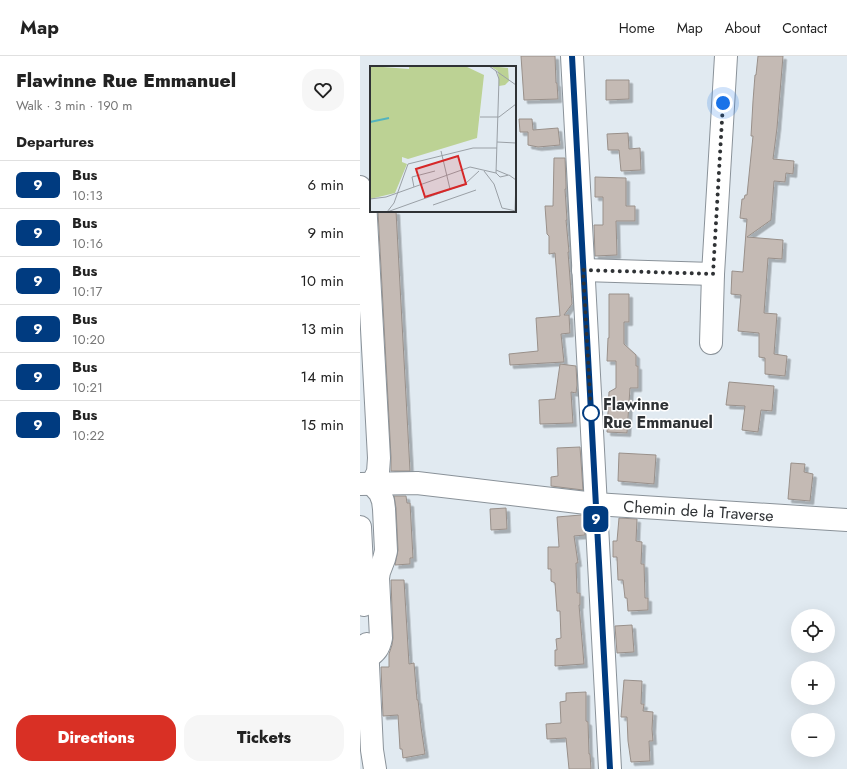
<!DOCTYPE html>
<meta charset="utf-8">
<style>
:root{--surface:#fff;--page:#f6f6f6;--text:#222;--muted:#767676;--line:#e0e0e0;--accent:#d93025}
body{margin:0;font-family:Jost,sans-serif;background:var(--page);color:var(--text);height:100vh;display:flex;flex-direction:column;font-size:15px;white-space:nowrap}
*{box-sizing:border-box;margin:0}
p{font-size:13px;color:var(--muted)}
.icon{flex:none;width:22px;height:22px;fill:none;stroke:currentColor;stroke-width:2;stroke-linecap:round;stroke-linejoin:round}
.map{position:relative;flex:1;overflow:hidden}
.drawer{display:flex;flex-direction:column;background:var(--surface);width:360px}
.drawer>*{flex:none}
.badge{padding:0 8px;border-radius:6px;font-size:14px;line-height:26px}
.buttons{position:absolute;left:431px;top:553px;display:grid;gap:8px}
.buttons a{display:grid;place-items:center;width:44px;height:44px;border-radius:50%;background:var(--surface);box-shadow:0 4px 16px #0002;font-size:20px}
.you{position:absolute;width:20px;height:20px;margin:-10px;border:3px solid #fff;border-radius:50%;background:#1a73e8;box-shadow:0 0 0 6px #1a73e833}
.map>.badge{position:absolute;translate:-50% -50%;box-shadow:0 0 0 2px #fff}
h2{padding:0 16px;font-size:15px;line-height:36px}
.round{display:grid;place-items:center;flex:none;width:42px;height:42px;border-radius:16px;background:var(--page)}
.head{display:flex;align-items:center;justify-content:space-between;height:68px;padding:0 16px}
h1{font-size:19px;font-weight:800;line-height:30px}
.cta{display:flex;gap:8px;margin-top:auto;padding:8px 16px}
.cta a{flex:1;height:46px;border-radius:16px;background:var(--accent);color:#fff;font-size:16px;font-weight:800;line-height:46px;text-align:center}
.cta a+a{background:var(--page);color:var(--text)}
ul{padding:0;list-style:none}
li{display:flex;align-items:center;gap:12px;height:48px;padding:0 16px;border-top:1px solid var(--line)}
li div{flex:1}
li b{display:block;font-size:15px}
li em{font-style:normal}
li .badge{min-width:44px;font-weight:700;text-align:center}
header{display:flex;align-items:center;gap:24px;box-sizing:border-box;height:56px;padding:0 20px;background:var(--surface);border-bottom:1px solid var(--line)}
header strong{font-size:19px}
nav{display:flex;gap:22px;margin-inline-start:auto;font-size:14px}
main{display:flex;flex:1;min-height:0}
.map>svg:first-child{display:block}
.building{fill:#c4bab4;stroke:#99908a;filter:url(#shadow)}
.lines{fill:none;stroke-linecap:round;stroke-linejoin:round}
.minor-casing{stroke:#8a9299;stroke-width:24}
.minor{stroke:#fff;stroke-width:22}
.line-casing{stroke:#fff;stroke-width:9}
.line{stroke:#003b80;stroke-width:6}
.walk{stroke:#2f3235;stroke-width:4;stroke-dasharray:0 7.2}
.stop-dot{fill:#fff;stroke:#003b80;stroke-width:2}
.labels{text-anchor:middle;stroke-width:3;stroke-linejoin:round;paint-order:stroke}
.stop-label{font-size:16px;font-weight:bold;fill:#2f3235;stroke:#fff;text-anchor:start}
.street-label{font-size:16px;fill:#2f3235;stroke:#fff}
.inset-river{fill:none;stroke:#53b3be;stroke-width:2}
.inset-road{fill:none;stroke:#9aa0a6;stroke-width:1}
.view{fill:#d62828;fill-opacity:0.15;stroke:#d62828;stroke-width:2}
.inset-edge{fill:none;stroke:#2f3235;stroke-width:2}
</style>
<header>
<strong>Map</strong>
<nav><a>Home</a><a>Map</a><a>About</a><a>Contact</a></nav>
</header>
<main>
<section class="drawer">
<div class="head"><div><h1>Flawinne Rue Emmanuel</h1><p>Walk · 3 min · 190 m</p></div><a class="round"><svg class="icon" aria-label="heart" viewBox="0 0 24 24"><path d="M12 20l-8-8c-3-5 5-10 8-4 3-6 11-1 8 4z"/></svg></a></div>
<h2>Departures</h2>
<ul>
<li><span class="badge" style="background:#003b80;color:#fff">9</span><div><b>Bus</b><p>10:13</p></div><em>6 min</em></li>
<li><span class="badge" style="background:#003b80;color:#fff">9</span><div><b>Bus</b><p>10:16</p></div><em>9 min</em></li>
<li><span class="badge" style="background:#003b80;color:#fff">9</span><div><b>Bus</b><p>10:17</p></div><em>10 min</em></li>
<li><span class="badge" style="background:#003b80;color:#fff">9</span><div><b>Bus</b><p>10:20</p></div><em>13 min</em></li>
<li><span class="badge" style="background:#003b80;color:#fff">9</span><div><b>Bus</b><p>10:21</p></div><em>14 min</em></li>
<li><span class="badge" style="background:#003b80;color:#fff">9</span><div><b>Bus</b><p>10:22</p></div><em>15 min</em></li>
</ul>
<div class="cta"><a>Directions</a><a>Tickets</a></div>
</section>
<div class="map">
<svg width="487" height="713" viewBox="0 0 487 713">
<defs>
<filter id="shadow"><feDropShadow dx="3.5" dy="3.5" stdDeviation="0" flood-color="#0004"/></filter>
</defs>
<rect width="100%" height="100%" fill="#e1eaf1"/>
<!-- building -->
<g class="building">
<polygon points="161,0 195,0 196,27 197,27 198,43 164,44"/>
<polygon points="398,0 423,0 417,72 413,103 434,105 433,118 426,117 425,126 414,125 411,164 387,181 423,184 422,203 408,202 404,257 417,258 414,298 427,300 425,320 405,318 405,302 399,301 399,277 378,275 381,239 371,238 372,215 383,216 387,163 380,162 382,143 384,143 385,139 387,139 393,80 391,80 393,45 395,19 396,19"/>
<polygon points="246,24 269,24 269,43 246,44"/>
<polygon points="159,63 172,63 173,74 198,72 200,89 178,91 168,89 168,76 160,76"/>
<polygon points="268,77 269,93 280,92 281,114 261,115 259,94 248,94 247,78"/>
<polygon points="194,102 205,102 206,129 206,133 205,133 207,164 206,164 209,196 208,196 212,248 204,259 209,259 210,277 201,278 204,306 150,309 149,298 178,295 176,262 200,260 195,197 189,198 189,180 187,178 185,150 193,150"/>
<polygon points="235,121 266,122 266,150 275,150 275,165 256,165 257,199 235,200 234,169 243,169 243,141 235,141"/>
<polygon points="18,155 36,155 50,415 31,415 31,401"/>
<polygon points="249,238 269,238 269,266 264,266 264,288 276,299 276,310 278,310 278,332 270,332 267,377 247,376 249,336 256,332 256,305 247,305 248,282 249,282"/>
<polygon points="200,308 216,310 217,329 216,337 211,336 213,367 180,368 179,344 195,343"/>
<polygon points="369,326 414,330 412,355 401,354 398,376 382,374 385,350 366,349"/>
<polygon points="220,391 223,434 191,430 191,421 198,420 197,392"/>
<polygon points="259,397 296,399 294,428 258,425"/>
<polygon points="431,407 445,408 444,416 453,418 450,445 428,443"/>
<polygon points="34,440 46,440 47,447 50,447 53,502 50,502 50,508 35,509 38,494 36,452"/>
<polygon points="146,452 147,473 131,474 130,453"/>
<polygon points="221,459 224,459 225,479 214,480 218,507 216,507 217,537 220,537 220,549 219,549 224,608 195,610 195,594 197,594 196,583 201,582 200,555 197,555 195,527 191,525 191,513 188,513 188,491 199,491 197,461"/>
<polygon points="259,462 277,463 276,485 282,486 281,508 284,508 285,542 288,542 288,554 268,555 267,542 265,542 263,524 258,524 257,501 253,501 253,485 257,485"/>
<polygon points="31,524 44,524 49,608 54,607 57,644 58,644 61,671 65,698 43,702 42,693 40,693 38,659 23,660 21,611 29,611 29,598 32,589 33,582"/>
<polygon points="272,569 274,596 257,597 255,570"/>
<polygon points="264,624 282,625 281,648 284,648 283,655 293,656 292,673 293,685 289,685 290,705 271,706 268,685 267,661 261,661"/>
<polygon points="226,636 226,665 228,666 229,698 230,698 231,713 209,713 206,682 187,683 186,668 201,667 200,646 206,645 206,637"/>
</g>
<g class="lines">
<defs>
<g id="minor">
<polyline points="212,0 250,713"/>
<path d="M0,131L5,144L19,402L18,416L12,428L20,437L23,445L24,453L26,495L24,503L19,516L18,522L21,582C19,592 16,596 7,602"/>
<polyline points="223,214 353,218"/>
<polyline points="351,287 353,218 366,0"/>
<path id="s1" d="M0,428L57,427L235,448L487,464"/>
<polyline points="0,471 4,549"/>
<polyline points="7,588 12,694 15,713"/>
</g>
</defs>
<!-- minor casing -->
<use href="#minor" class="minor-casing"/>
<!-- minor -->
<use href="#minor" class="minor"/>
</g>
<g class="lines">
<defs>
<polyline id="line" points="212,0 250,713"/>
</defs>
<!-- line casing -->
<use href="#line" class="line-casing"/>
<!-- line -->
<use href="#line" class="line"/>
<!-- walk -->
<polyline class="walk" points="231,357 223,214 353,218 363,47"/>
</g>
<!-- markers -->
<circle class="stop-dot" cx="231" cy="357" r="8"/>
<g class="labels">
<!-- stop labels -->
<g class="stop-label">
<text x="243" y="354">Flawinne<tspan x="243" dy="18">Rue Emmanuel</tspan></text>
</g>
<!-- street labels -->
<g class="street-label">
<text dy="6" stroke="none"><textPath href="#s1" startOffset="340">Chemin de la Traverse</textPath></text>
</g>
</g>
<!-- overview -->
<g transform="translate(10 10)">
<rect width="146" height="146" fill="#e1eaf1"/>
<path d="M0,0L39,3V0H95L114,9L107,72L38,93L32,91V96L37,98L25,127L0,133ZM120,0L138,2L139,15L135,19L129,20L128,5Z" fill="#bcd294"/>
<path class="inset-river" d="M0,56L19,52"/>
<path class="inset-road" d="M119,0L146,19M110,51H129L146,38M127,76L146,77M71,85L80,123M126,104L138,109M114,105L124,118L132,142L146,145M126,107L129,13L126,5M126,107L130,111L139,109L146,114M44,121L42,111L65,105M0,133L16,131L100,101L126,107M63,139L106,124M145,144L146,114M17,146L24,137L38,98L103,82H127M17,146L95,118L109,105"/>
<path class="view" d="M88,90L96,118L55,131L46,103Z"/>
<rect width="146" height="146" class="inset-edge"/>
</g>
</svg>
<div class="buttons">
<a><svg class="icon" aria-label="locate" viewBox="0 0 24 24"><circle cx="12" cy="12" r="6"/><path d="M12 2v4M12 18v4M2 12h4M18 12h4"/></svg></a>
<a>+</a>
<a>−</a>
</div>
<div class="you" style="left:363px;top:47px"></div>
<b class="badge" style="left:236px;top:463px;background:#003b80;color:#fff">9</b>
</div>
</main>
